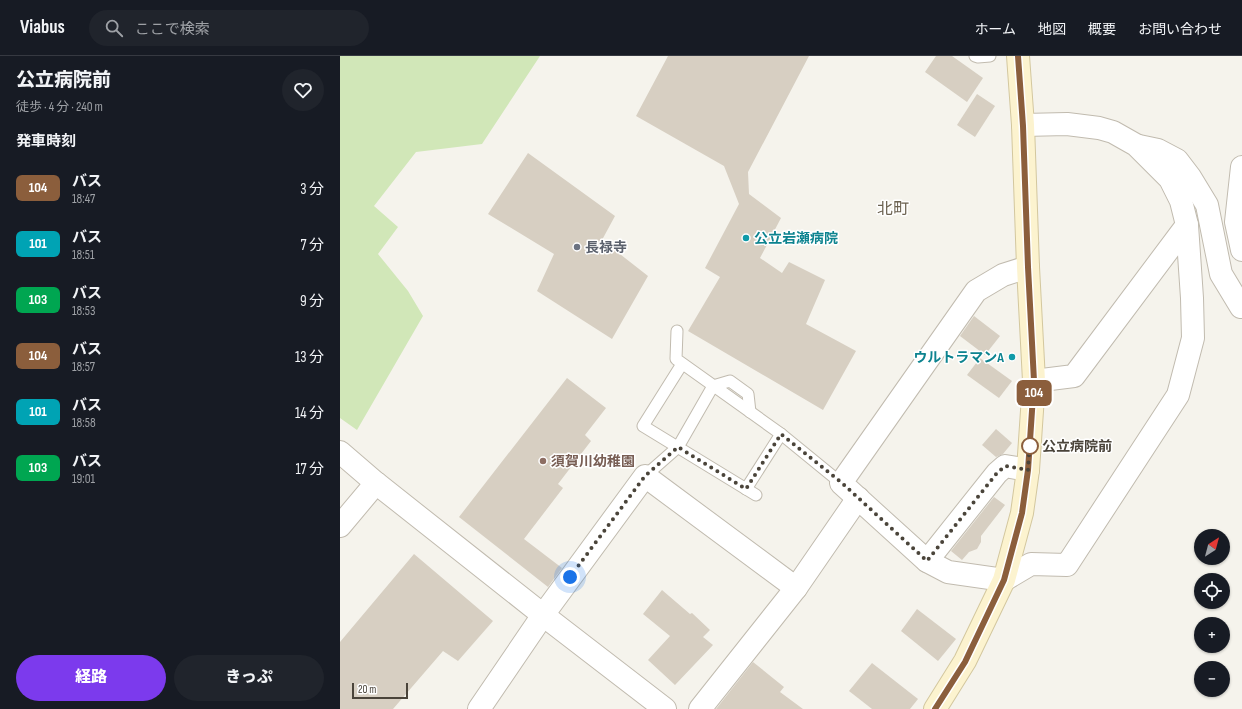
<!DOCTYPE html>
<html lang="ja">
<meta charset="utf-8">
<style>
:root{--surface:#171b24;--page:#20242c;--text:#f1f3f6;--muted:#9ea1a6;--line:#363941;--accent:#7c3aed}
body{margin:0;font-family:"Sofia Sans Condensed","Noto Sans JP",sans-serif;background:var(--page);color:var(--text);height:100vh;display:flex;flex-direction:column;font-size:15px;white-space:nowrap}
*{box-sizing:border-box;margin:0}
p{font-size:13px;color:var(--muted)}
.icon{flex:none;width:22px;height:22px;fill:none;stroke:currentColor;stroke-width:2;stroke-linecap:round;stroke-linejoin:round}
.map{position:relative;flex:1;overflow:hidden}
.details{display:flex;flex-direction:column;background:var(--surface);width:340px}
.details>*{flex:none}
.badge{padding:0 8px;border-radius:6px;font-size:14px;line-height:26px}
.needle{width:26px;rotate:36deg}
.controls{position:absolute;left:854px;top:473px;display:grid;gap:8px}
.controls a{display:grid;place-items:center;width:36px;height:36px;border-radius:50%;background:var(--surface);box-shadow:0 1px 3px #0004;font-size:20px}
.scale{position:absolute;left:12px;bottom:10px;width:56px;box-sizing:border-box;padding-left:4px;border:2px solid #4a443a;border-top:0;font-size:11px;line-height:14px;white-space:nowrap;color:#4a443a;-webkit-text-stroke:3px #fff;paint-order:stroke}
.you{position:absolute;width:20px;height:20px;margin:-10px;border:3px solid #fff;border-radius:50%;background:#1a73e8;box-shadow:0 0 0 6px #1a73e833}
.map>.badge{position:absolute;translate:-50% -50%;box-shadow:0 0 0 2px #fff}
h2{padding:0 16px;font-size:15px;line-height:36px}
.round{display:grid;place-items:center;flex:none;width:42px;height:42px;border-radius:21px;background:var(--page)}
.summary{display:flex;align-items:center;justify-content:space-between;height:68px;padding:0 16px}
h1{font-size:19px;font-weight:800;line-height:30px}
.cta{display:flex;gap:8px;margin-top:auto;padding:8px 16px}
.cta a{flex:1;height:46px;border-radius:24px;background:var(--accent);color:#fff;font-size:16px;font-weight:800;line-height:46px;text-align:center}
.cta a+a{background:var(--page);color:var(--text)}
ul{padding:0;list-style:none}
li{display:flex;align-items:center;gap:12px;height:56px;padding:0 16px}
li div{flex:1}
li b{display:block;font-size:15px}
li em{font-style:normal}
li .badge{min-width:44px;font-weight:700;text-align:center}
header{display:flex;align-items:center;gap:24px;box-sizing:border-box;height:56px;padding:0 20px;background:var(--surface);border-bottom:1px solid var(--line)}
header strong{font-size:19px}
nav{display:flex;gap:22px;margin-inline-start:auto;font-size:14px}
.search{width:280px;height:36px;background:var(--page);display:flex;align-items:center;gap:10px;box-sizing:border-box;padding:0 14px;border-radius:22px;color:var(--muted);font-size:15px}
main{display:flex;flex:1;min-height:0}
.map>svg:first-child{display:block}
.green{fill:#d1e7b8}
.building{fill:#d7cfc2}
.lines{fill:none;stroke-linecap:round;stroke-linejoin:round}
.service-casing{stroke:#c1bbaf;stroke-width:13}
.minor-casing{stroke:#c1bbaf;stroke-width:24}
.tertiary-casing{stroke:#c1bbaf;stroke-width:24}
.secondary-casing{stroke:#d3c79e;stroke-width:24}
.service{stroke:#fff;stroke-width:11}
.minor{stroke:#fff;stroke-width:22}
.tertiary{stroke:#fff;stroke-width:22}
.secondary{stroke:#fcf3cf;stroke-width:22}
.line-casing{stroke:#fff;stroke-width:9}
.line{stroke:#8b5e3c;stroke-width:6}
.walk{stroke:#4a443a;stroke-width:4;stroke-dasharray:0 7.2}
.culture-dot{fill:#0f9aa8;stroke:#fff;stroke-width:1.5}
.worship-dot{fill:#6b7280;stroke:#fff;stroke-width:1.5}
.stop-dot{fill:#fff;stroke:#8b5e3c;stroke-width:2}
.education-dot{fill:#8d6e63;stroke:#fff;stroke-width:1.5}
.labels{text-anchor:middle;stroke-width:3;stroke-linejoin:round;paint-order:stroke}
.culture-label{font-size:14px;font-weight:bold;fill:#0d838f;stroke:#fff;text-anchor:start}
.worship-label{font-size:14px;font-weight:bold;fill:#5b616d;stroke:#fff;text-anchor:start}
.stop-label{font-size:14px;font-weight:bold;fill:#4a443a;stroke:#fff;text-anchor:start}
.education-label{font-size:14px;font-weight:bold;fill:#785e54;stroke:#fff;text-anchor:start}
.quarter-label{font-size:16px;fill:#6c6251;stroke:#fff}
</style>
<header>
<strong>Viabus</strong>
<div class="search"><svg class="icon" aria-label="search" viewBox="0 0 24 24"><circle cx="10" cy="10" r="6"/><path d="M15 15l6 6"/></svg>ここで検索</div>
<nav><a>ホーム</a><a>地図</a><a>概要</a><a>お問い合わせ</a></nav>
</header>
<main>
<section class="details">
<div class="summary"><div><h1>公立病院前</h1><p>徒歩 · 4 分 · 240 m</p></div><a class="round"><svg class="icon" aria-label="heart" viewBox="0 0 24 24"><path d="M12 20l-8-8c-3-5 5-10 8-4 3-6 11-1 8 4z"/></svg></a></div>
<h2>発車時刻</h2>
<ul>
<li><span class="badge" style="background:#8b5e3c;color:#fff">104</span><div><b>バス</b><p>18:47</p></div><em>3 分</em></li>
<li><span class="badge" style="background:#00a3b4;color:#fff">101</span><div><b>バス</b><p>18:51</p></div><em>7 分</em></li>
<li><span class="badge" style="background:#00a651;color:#fff">103</span><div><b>バス</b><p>18:53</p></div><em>9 分</em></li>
<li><span class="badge" style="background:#8b5e3c;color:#fff">104</span><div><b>バス</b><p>18:57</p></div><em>13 分</em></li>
<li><span class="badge" style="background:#00a3b4;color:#fff">101</span><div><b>バス</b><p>18:58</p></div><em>14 分</em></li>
<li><span class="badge" style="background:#00a651;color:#fff">103</span><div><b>バス</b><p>19:01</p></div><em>17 分</em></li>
</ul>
<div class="cta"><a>経路</a><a>きっぷ</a></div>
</section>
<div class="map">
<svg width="902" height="653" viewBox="0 0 902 653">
<rect width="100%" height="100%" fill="#f5f3ec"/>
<!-- green -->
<polygon class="green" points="0,0 200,0 142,88 76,96 34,150 58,171 38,198 68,235 83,260 17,374 0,362"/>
<!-- building -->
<g class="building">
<polygon points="328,0 469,0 408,116 409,138 441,162 420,202 442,217 449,206 485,224 466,268 516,295 483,354 348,275 380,221 365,212 399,148 384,110 296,60"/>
<polygon points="596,0 612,0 643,22 627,46 585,16"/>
<polygon points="637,38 655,50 635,81 617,69"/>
<polygon points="188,97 275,160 262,184 308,220 272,283 197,235 214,198 148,158"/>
<polygon points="634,260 660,280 645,299 620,280"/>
<polygon points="640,302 672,325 659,342 627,319"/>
<polygon points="227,322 266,352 245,379 251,385 218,428 223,432 184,483 222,512 208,531 119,461"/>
<polygon points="656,373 672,387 663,398 656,401 642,389"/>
<polygon points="654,441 665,449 641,480 641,486 637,493 629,496 622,504 611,495"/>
<polygon points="74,498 153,565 118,605 103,595 53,653 0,653 0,586"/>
<polygon points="322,534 350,558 352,557 370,574 363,581 373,589 335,629 308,604 330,580 303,558"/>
<polygon points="577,553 616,583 598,605 561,575"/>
<polygon points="413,606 444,631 440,636 463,653 376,653"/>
<polygon points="532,607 578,643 570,653 532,653 509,635"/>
</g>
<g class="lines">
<defs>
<g id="service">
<polyline points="635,0 638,1 650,0"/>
<polyline points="337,275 336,303 441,378 501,427"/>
<polyline points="342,308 303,370 416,439"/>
<polyline points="305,420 338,391 373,330 390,325 408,338 410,356"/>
<polyline points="406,433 441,378"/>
</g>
<g id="minor">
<polyline points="683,69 727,68 759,72 773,76 796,89 830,123 841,145 847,169 852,242 853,282 838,339 727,509 691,508 664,524 608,516 587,505 501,427 636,235 663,219 688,211"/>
<polyline points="799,90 818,94 837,104 850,121 867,149 881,218 901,251 902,250"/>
<polyline points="902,111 896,166 902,194"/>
<polyline points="694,325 734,320 847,169"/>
<polyline points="0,470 36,427"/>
<polyline points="587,505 657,417 665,410 688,414"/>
<polyline points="139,653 203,559 305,420 456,532"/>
<polyline points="360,653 456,532 518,442"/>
</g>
<polyline id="tertiary" points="0,396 36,427 203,559 325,653"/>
<polyline id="secondary" points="595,653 625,605 664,524 682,457 688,414 694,325 688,211 683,69 678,0"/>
</defs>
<!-- service casing -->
<use href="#service" class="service-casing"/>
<!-- minor casing -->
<use href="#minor" class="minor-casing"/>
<!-- tertiary casing -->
<use href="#tertiary" class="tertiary-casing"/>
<!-- secondary casing -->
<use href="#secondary" class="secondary-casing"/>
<!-- service -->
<use href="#service" class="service"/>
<!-- minor -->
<use href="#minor" class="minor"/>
<!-- tertiary -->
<use href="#tertiary" class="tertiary"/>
<!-- secondary -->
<use href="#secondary" class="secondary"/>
</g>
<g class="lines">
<defs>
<polyline id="line" points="595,653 625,606 664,524 682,457 688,414 694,325 688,211 683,70 678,0"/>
</defs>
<!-- line casing -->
<use href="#line" class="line-casing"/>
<!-- line -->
<use href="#line" class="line"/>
<!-- walk -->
<polyline class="walk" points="230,521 305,420 338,391 406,433 441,378 502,427 587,505 657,417 665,410 688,414 690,384 690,390"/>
</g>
<!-- markers -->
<g class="culture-dot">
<circle cx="406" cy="182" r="4"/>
<circle cx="672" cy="301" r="4"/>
</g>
<circle class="worship-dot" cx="237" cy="191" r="4"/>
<circle class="stop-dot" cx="690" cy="390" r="8"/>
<circle class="education-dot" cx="203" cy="405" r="4"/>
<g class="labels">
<!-- culture labels -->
<g class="culture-label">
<text x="414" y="187">公立岩瀬病院</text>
<text x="664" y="306" text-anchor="end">ウルトラマンA</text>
</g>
<!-- worship labels -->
<g class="worship-label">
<text x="245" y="196">長禄寺</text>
</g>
<!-- stop labels -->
<g class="stop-label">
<text x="702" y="395">公立病院前</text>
</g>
<!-- education labels -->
<g class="education-label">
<text x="211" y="410">須賀川幼稚園</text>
</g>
<!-- quarter labels -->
<g class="quarter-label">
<text x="553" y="158">北町</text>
</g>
</g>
</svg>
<div class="controls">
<a><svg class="needle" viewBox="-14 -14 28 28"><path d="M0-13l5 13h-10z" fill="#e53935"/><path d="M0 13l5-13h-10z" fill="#9ea1a6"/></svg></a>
<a><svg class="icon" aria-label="locate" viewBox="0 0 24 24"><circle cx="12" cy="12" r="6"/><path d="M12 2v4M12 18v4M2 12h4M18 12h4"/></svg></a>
<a>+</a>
<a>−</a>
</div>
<div class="scale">20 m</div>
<div class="you" style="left:230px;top:521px"></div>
<b class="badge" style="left:694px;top:337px;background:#8b5e3c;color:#fff">104</b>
</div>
</main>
